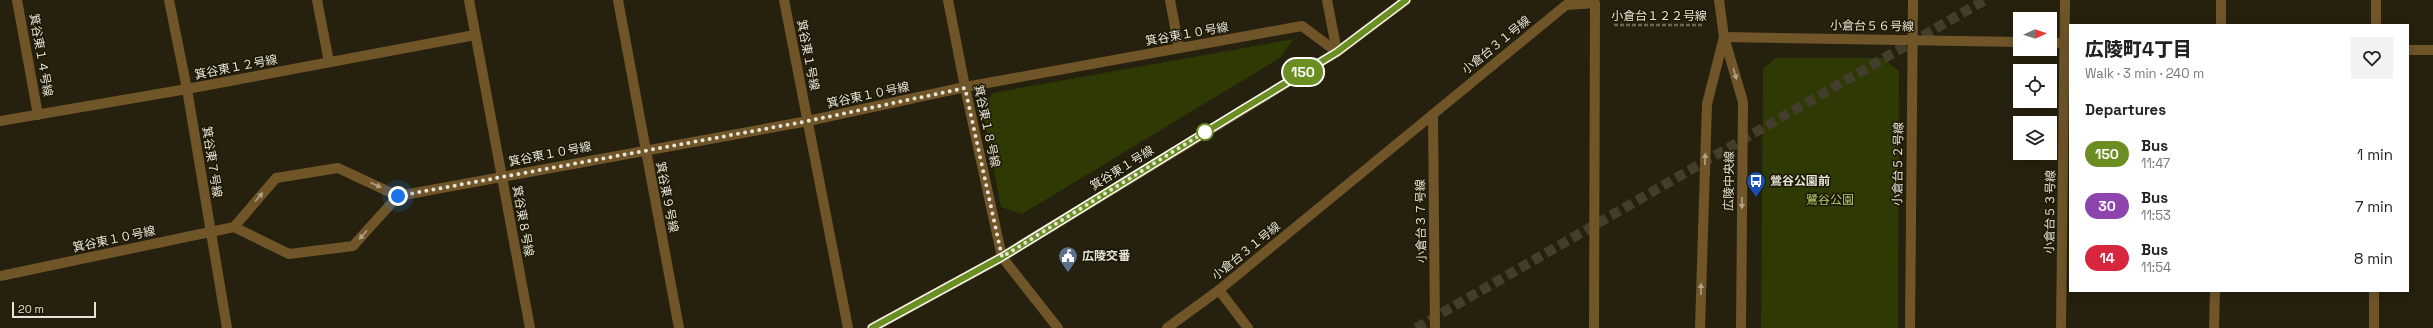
<!DOCTYPE html>
<meta charset="utf-8">
<style>
:root{--surface:#fff;--page:#f2f2f2;--text:#222;--muted:#767676}
body{margin:0;font-family:"Space Grotesk","Noto Sans JP",sans-serif;background:var(--page);color:var(--text);height:100vh;display:flex;flex-direction:column;font-size:15px;white-space:nowrap}
*{box-sizing:border-box;margin:0}
p{font-size:13px;color:var(--muted)}
.icon{flex:none;width:22px;height:22px;fill:none;stroke:currentColor;stroke-width:2;stroke-linecap:round;stroke-linejoin:round}
.map{position:relative;flex:1;overflow:hidden}
.details{position:absolute;left:2069px;top:24px;width:340px;height:268px;display:flex;flex-direction:column;background:var(--surface);border-radius:0px;box-shadow:0 2px 10px #0003}
.details>*{flex:none}
.badge{padding:0 8px;border-radius:13px;font-size:14px;line-height:26px}
.needle{width:26px;rotate:87deg}
.tools{position:absolute;left:2013px;top:12px;display:grid;gap:8px}
.tools a{display:grid;place-items:center;width:44px;height:44px;border-radius:0px;background:var(--surface);box-shadow:0 2px 10px #0003;font-size:20px}
.scale{position:absolute;left:12px;bottom:10px;width:84px;box-sizing:border-box;padding-left:4px;border:2px solid #e6e3d7;border-top:0;font-size:11px;line-height:14px;white-space:nowrap;color:#e6e3d7;-webkit-text-stroke:3px #1c1805;paint-order:stroke}
.you{position:absolute;width:20px;height:20px;margin:-10px;border:3px solid #fff;border-radius:50%;background:#1a73e8;box-shadow:0 0 0 6px #1a73e833}
.map>.badge{position:absolute;translate:-50% -50%;box-shadow:0 0 0 2px #fff}
h2{padding:0 16px;font-size:15px;line-height:36px}
.round{display:grid;place-items:center;flex:none;width:42px;height:42px;border-radius:0px;background:var(--page)}
.summary{display:flex;align-items:center;justify-content:space-between;height:68px;padding:0 16px}
h1{font-size:19px;font-weight:800;line-height:30px}
ul{padding:0;list-style:none}
li{display:flex;align-items:center;gap:12px;height:52px;padding:0 16px}
li div{flex:1}
li b{display:block;font-size:15px}
li em{font-style:normal}
li .badge{min-width:44px;font-weight:700;text-align:center}
.map>svg:first-child{display:block}
.green{fill:#2f3903}
.lines{fill:none;stroke-linecap:round;stroke-linejoin:round}
.minor-tunnel{stroke:#433e2c;stroke-width:10;stroke-dasharray:10 5;stroke-linecap:butt}
.path{stroke:#6a6655;stroke-width:2.5;stroke-dasharray:4 2;stroke-linecap:butt}
.minor{stroke:#705529;stroke-width:10}
.oneway{fill:#b1a389}
.line-casing{stroke:#fff;stroke-width:9}
.line{stroke:#6b8e23;stroke-width:6}
.walk{stroke:#e6e3d7;stroke-width:4;stroke-dasharray:0 7.2}
.stop-dot{fill:#fff;stroke:#6b8e23;stroke-width:2}
.labels{text-anchor:middle;stroke-width:3;stroke-linejoin:round;paint-order:stroke}
.street-label{font-size:12px;fill:#e6e3d7;stroke:#1c1805}
.poi-label{font-size:12px;font-weight:bold;fill:#e6e3d7;stroke:#1c1805;text-anchor:start}
.park-label{font-size:12px;fill:#b5cd6a;stroke:#1c1805}
</style>
<div class="map">
<svg width="2433" height="328" viewBox="0 0 2433 328">
<rect width="100%" height="100%" fill="#26210e"/>
<!-- green -->
<g class="green">
<polygon points="1294,39 1280,58 1022,214 1001,207 982,107 993,93"/>
<polygon points="1776,58 1883,58 1899,71 1898,328 1761,328 1763,69"/>
</g>
<g class="lines">
<!-- minor-tunnel -->
<polyline class="minor-tunnel" points="1416,328 1985,0"/>
<!-- path -->
<polyline class="path" points="1614,25 1703,25"/>
<!-- minor -->
<g class="minor">
<polyline points="17,0 38,115"/>
<polyline points="169,0 187,89 227,328"/>
<polyline points="317,0 329,62"/>
<polyline points="469,0 530,328"/>
<polyline points="618,0 679,328"/>
<polyline points="784,0 848,328"/>
<polyline points="948,0 965,87 1002,257 1058,328"/>
<polyline points="1170,0 1179,48"/>
<polyline points="1327,0 1337,52"/>
<polyline points="1719,0 1724,37 1743,102 1741,328"/>
<polyline points="2221,25 2221,0"/>
<polyline points="2376,25 2376,0"/>
<polyline points="1724,37 2020,42"/>
<polyline points="2050,43 2070,43"/>
<polyline points="2408,50 2433,50"/>
<polyline points="1433,114 1435,328"/>
<polyline points="0,121 187,89 475,35"/>
<polyline points="234,227 289,254 353,246 398,196"/>
<polyline points="0,276 234,227 276,178 338,168 398,196 808,121 965,87 1302,26 1337,52"/>
<polyline points="1219,290 1248,328"/>
<polyline points="872,328 1002,257 1337,52 1406,0"/>
<polyline points="1167,328 1219,290 1566,5 1595,3 1594,328"/>
<polyline points="1700,328 1707,104 1724,37"/>
<polyline points="1910,328 1913,0"/>
<polyline points="2061,328 2065,0"/>
<polyline points="2214,328 2215,291"/>
<polyline points="2374,328 2374,291"/>
</g>
</g>
<!-- one-way arrows -->
<defs><path id="oneway-solid" d="M-6-.8H1V-3.2L6.5 0L1 3.2V.8H-6Z"/></defs>
<g class="oneway">
<use href="#oneway-solid" transform="translate(1735 74) rotate(73)"/>
<use href="#oneway-solid" transform="translate(1705 159) rotate(-88)"/>
<use href="#oneway-solid" transform="translate(376 185) rotate(25)"/>
<use href="#oneway-solid" transform="translate(259 197) rotate(-50)"/>
<use href="#oneway-solid" transform="translate(1742 203) rotate(91)"/>
<use href="#oneway-solid" transform="translate(363 235) rotate(132)"/>
<use href="#oneway-solid" transform="translate(1701 289) rotate(-89)"/>
</g>
<g class="lines">
<defs>
<polyline id="line" points="872,328 1002,257 1243,109 1337,52 1406,0"/>
</defs>
<!-- line casing -->
<use href="#line" class="line-casing"/>
<!-- line -->
<use href="#line" class="line"/>
<!-- walk -->
<polyline class="walk" points="398,196 808,121 965,88 1002,257 1205,132"/>
</g>
<!-- icons -->
<defs>
<symbol id="bus-pin" viewBox="-11 -11 22 30"><path d="M0 17L-7.5 6A9.5 9.5 0 1 1 7.5 6Z" fill="#1a4fb4" stroke="#1c1805"/><path d="M-5-6H5V4H4V6H2V4H-2V6H-4V4H-5ZM-3.5-4V0h7V-4ZM-3.5 1.2v1.5H-2V1.2ZM2 1.2v1.5H3.5V1.2Z" fill="#fff"/></symbol>
<symbol id="civic-pin" viewBox="-11 -11 22 30"><path d="M0 17L-7.5 6A9.5 9.5 0 1 1 7.5 6Z" fill="#5c6f8a" stroke="#1c1805"/><path d="M-.6-6.5H3V-4.5H.6V-3L4-1V1h2V6H-6V1h2V-1L-.6-3ZM-1.2 2.5V6h2.4V2.5Z" fill="#fff"/></symbol>
</defs>
<g fill-rule="evenodd">
<use href="#bus-pin" x="1745" y="170" width="22" height="30"/>
<use href="#civic-pin" x="1057" y="245" width="22" height="30"/>
</g>
<!-- markers -->
<circle class="stop-dot" cx="1205" cy="132" r="8"/>
<g class="labels">
<!-- street labels -->
<g class="street-label">
<text x="1659" y="20">小倉台１２２号線</text>
<text transform="translate(1872 26) rotate(1)" y="4">小倉台５６号線</text>
<text transform="translate(1187 34) rotate(-10)" y="4">箕谷東１０号線</text>
<text transform="translate(1496 45) rotate(-39)" y="4">小倉台３１号線</text>
<text transform="translate(41 55) rotate(80)" y="4">箕谷東１４号線</text>
<text transform="translate(808 55) rotate(79)" y="4">箕谷東１号線</text>
<text transform="translate(236 67) rotate(-11)" y="4">箕谷東１２号線</text>
<text transform="translate(868 95) rotate(-12)" y="4">箕谷東１０号線</text>
<text transform="translate(987 126) rotate(78)" y="4">箕谷東１８号線</text>
<text transform="translate(550 154) rotate(-11)" y="4">箕谷東１０号線</text>
<text transform="translate(212 162) rotate(81)" y="4">箕谷東７号線</text>
<text transform="translate(1898 164) rotate(-89)" y="4">小倉台５２号線</text>
<text transform="translate(1122 168) rotate(-32)" y="4">箕谷東１号線</text>
<text transform="translate(1729 181) rotate(-89)" y="4">広陵中央線</text>
<text transform="translate(667 197) rotate(79)" y="4">箕谷東９号線</text>
<text transform="translate(2050 212) rotate(-89)" y="4">小倉台５３号線</text>
<text transform="translate(523 221) rotate(80)" y="4">箕谷東８号線</text>
<text transform="translate(1421 221) rotate(-91)" y="4">小倉台３７号線</text>
<text transform="translate(114 239) rotate(-12)" y="4">箕谷東１０号線</text>
<text transform="translate(1246 251) rotate(-39)" y="4">小倉台３１号線</text>
</g>
<!-- poi labels -->
<g class="poi-label">
<text x="1770" y="185">鶯谷公園前</text>
<text x="1082" y="260">広陵交番</text>
</g>
<!-- park labels -->
<g class="park-label">
<text x="1830" y="204">鷺谷公園</text>
</g>
</g>
</svg>
<div class="tools">
<a><svg class="needle" viewBox="-14 -14 28 28"><path d="M0-13l5 13h-10z" fill="#e53935"/><path d="M0 13l5-13h-10z" fill="#767676"/></svg></a>
<a><svg class="icon" aria-label="locate" viewBox="0 0 24 24"><circle cx="12" cy="12" r="6"/><path d="M12 2v4M12 18v4M2 12h4M18 12h4"/></svg></a>
<a><svg class="icon" aria-label="layers" viewBox="0 0 24 24"><path d="M12 4l9 5-9 5-9-5zM3 14l9 5 9-5"/></svg></a>
</div>
<div class="scale">20 m</div>
<div class="you" style="left:398px;top:196px"></div>
<b class="badge" style="left:1303px;top:72px;background:#6b8e23;color:#fff">150</b>
<section class="details">
<div class="summary"><div><h1>広陵町4丁目</h1><p>Walk · 3 min · 240 m</p></div><a class="round"><svg class="icon" aria-label="heart" viewBox="0 0 24 24"><path d="M12 20l-8-8c-3-5 5-10 8-4 3-6 11-1 8 4z"/></svg></a></div>
<h2>Departures</h2>
<ul>
<li><span class="badge" style="background:#6b8e23;color:#fff">150</span><div><b>Bus</b><p>11:47</p></div><em>1 min</em></li>
<li><span class="badge" style="background:#8e44ad;color:#fff">30</span><div><b>Bus</b><p>11:53</p></div><em>7 min</em></li>
<li><span class="badge" style="background:#d7263d;color:#fff">14</span><div><b>Bus</b><p>11:54</p></div><em>8 min</em></li>
</ul>
</section>
</div>
